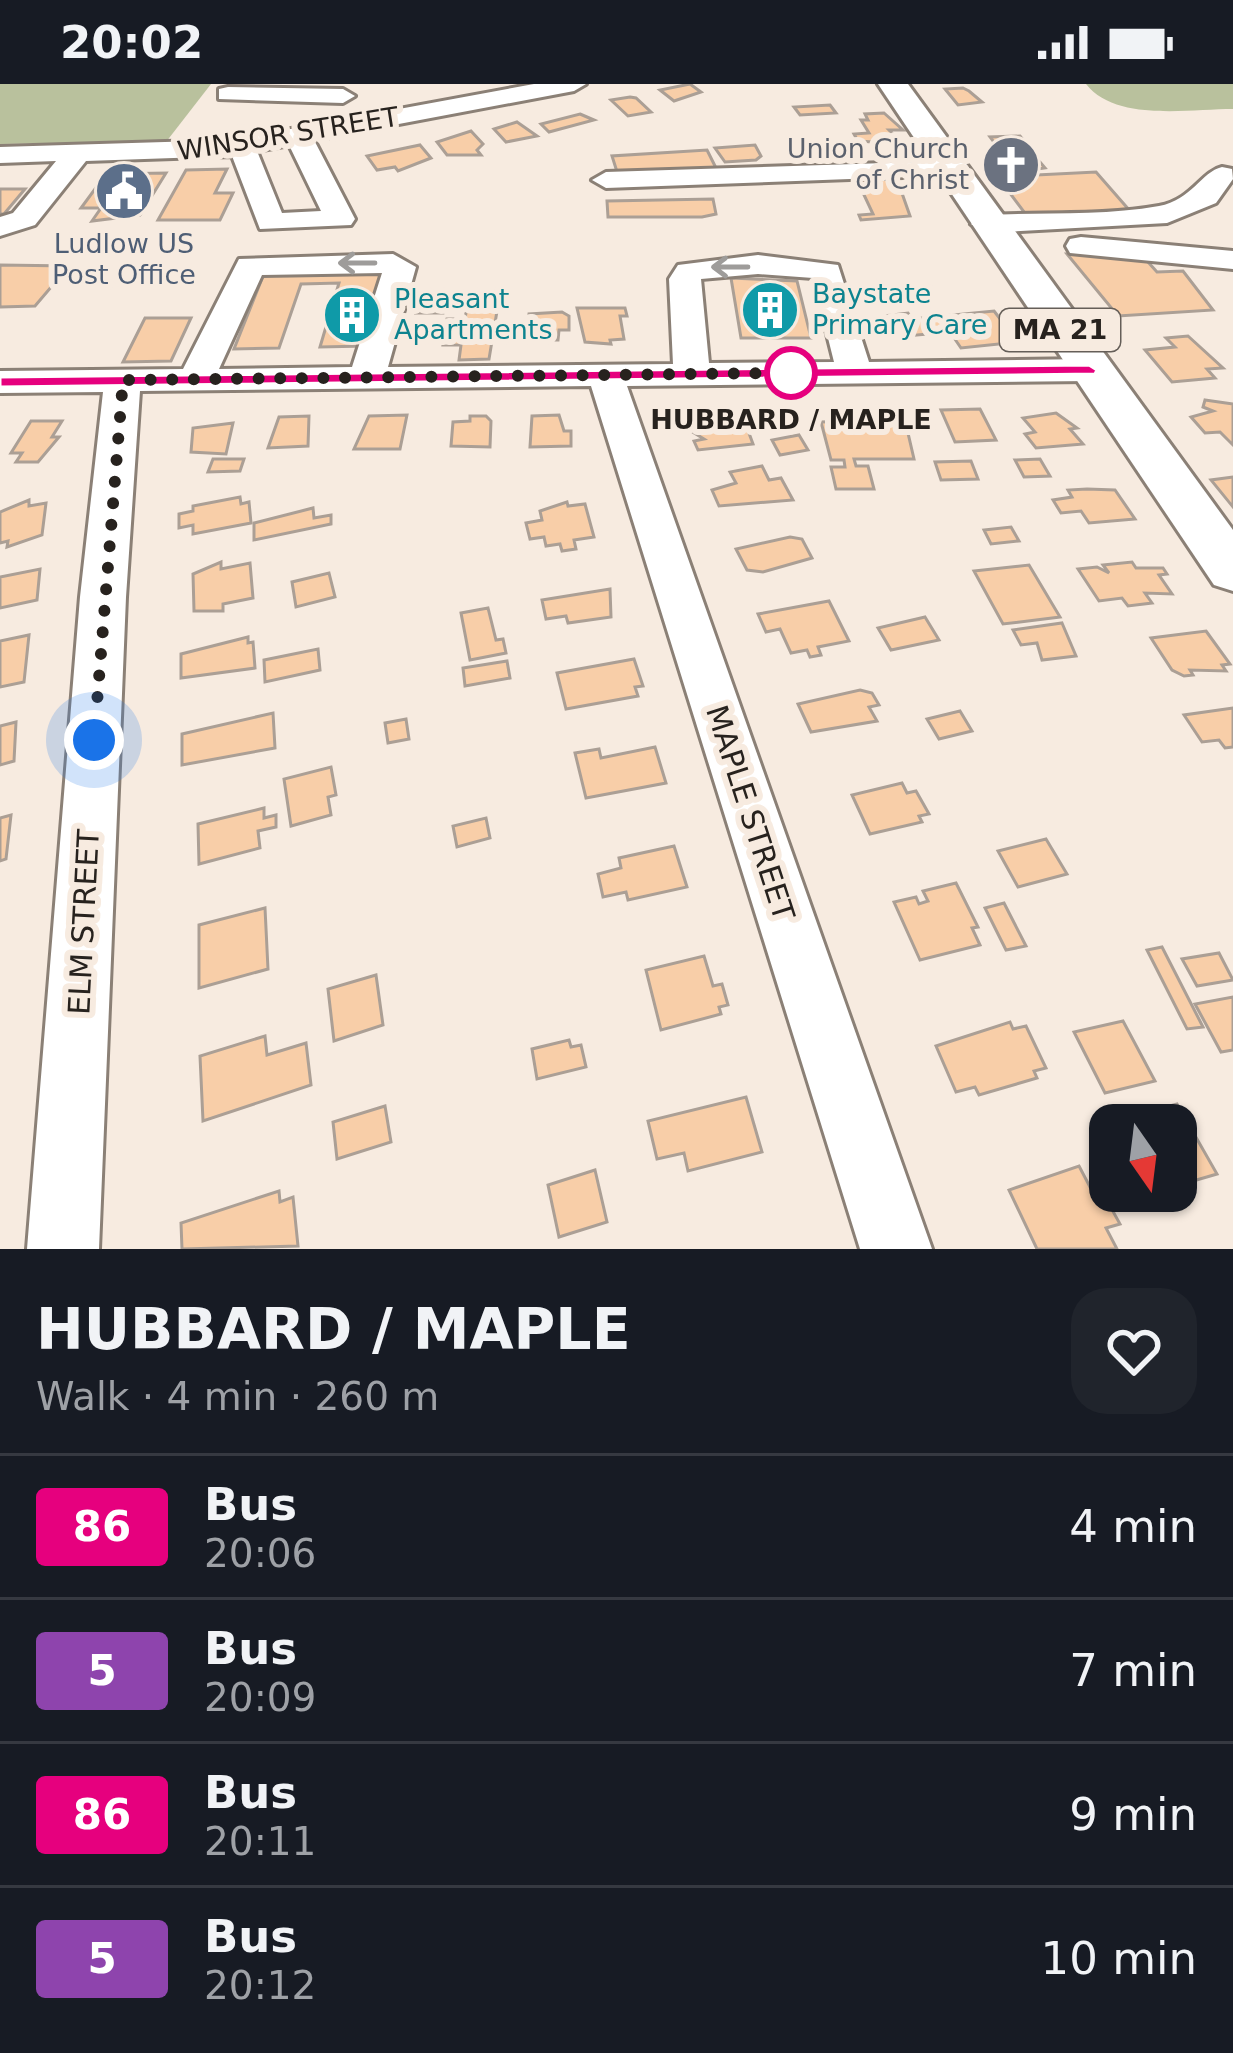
<!DOCTYPE html>
<meta charset="utf-8">
<style>
:root{--surface:#171b24;--page:#20242c;--text:#f1f3f6;--muted:#9ea1a6;--line:#363941}
body{margin:0;font-family:"DejaVu Sans",sans-serif;background:var(--page);color:var(--text);height:100vh;display:flex;flex-direction:column;font-size:45px;white-space:nowrap}
*{box-sizing:border-box;margin:0}
p{font-size:39px;color:var(--muted)}
.icon{flex:none;width:66px;height:66px;fill:none;stroke:currentColor;stroke-width:2;stroke-linecap:round;stroke-linejoin:round}
.map{position:relative;height:1165px;overflow:hidden}
.side{display:flex;flex-direction:column;background:var(--surface);flex:1}
.side>*{flex:none}
.badge{padding:0 24px;border-radius:9px;font-size:42px;line-height:78px}
.needle{width:78px;rotate:166deg}
.buttons{position:absolute;left:1089px;top:1020px;display:grid;gap:24px}
.buttons a{display:grid;place-items:center;width:108px;height:108px;border-radius:24px;background:var(--surface);box-shadow:0 3px 9px #0004;font-size:60px}
.you{position:absolute;width:60px;height:60px;margin:-30px;border:9px solid #fff;border-radius:50%;background:#1a73e8;box-shadow:0 0 0 18px #1a73e833}
.map>.badge{position:absolute;translate:-50% -50%;box-shadow:0 0 0 6px #fff}
.round{display:grid;place-items:center;flex:none;width:126px;height:126px;border-radius:36px;background:var(--page)}
.headline{display:flex;align-items:center;justify-content:space-between;height:204px;padding:0 36px}
h1{font-size:57px;font-weight:700;line-height:90px}
ul{padding:0;list-style:none}
li{display:flex;align-items:center;gap:36px;height:144px;padding:0 36px;border-top:3px solid var(--line)}
li div{flex:1}
li b{display:block;font-size:45px}
li em{font-style:normal}
li .badge{min-width:132px;font-weight:700;text-align:center}
.status{display:flex;justify-content:space-between;align-items:center;height:84px;padding:0 60px;background:var(--surface);direction:ltr}
.status svg{height:33px;fill:currentColor}
.map>svg:first-child{display:block}
.green{fill:#b9c19d}
.building{fill:#f8cea8;stroke:#ab9f95;stroke-width:3}
.lines{fill:none;stroke-linecap:round;stroke-linejoin:round}
.minor-casing{stroke:#8b8076;stroke-width:6}
.major-casing{stroke:#8b8076;stroke-width:6}
.minor{fill:#fff;fill-rule:evenodd}
.major{fill:#fff;fill-rule:evenodd}
.oneway{stroke:#9e9c9a}
.line{fill:#e6007e;stroke:#fff;stroke-width:3}
.walk{stroke:#27221e;stroke-width:12;stroke-dasharray:0 21.6}
.stop-dot{fill:#fff;stroke:#e6007e;stroke-width:6}
.labels{text-anchor:middle;stroke-width:12;stroke-linejoin:round;paint-order:stroke}
.far-street-label{font-size:27px;fill:#27221e;stroke:#f7ebe0}
.far-worship-label{font-size:27px;fill:#5b616d;stroke:#f7ebe0;text-anchor:end}
.far-service-label{font-size:27px;fill:#4e5e75;stroke:#f7ebe0}
.far-culture-label{font-size:27px;fill:#0d838f;stroke:#f7ebe0;text-anchor:start}
.shield{fill:#f7ebe0;stroke:#655e58;stroke-width:3}
.shield-label{font-size:27px;font-weight:bold;fill:#27221e}
.far-stop-label{font-size:27px;font-weight:bold;fill:#27221e;stroke:#f7ebe0}
.street-label{font-size:30px;fill:#27221e;stroke:#f7ebe0}
</style>
<div class="status"><b>20:02</b><svg viewBox="0 0 49 12"><path d="M0 12V9h3v3zM5 12V6h3v6zM10 12V3h3v9zM15 12V0h3v12zM26 1h20v11H26zM47 4h2v5h-2z"/></svg></div>
<div class="map">
<svg width="1233" height="1165" viewBox="0 0 1233 1165">
<rect width="100%" height="100%" fill="#f7ebe0"/>
<!-- green -->
<g class="green">
<polygon points="0,0 211,0 166,58 0,60"/>
<path d="M1086,0H1233V25C1188,25 1116,38 1086,0Z"/>
</g>
<!-- building -->
<g class="building">
<polygon points="690,0 701,8 674,17 660,6"/>
<polygon points="963,4 969,7 982,18 958,21 945,5"/>
<polygon points="630,13 636,14 651,28 628,32 611,16"/>
<polygon points="830,21 836,29 800,31 794,23"/>
<polygon points="884,29 903,46 889,46 903,60 858,57 854,50 869,49 861,36 868,36 865,30"/>
<polygon points="580,30 594,36 549,48 541,40"/>
<polygon points="517,38 537,52 506,58 494,45"/>
<polygon points="471,47 483,60 477,66 481,71 447,71 437,58"/>
<polygon points="1020,52 1033,69 1003,70 990,53"/>
<polygon points="420,61 431,74 398,87 395,83 377,86 367,72"/>
<polygon points="755,61 761,72 756,76 725,78 715,64"/>
<polygon points="707,66 716,84 618,91 612,72"/>
<polygon points="1017,73 1021,79 1040,78 1045,84 1009,89 1001,74"/>
<polygon points="227,85 215,109 233,109 220,136 158,136 186,86"/>
<polygon points="1096,88 1130,127 1027,132 998,93"/>
<polygon points="166,89 140,131 92,137 101,124 81,124 106,90"/>
<polygon points="897,95 910,132 861,136 859,131 873,130 857,96"/>
<polygon points="0,105 25,105 4,130 0,130"/>
<polygon points="713,115 716,130 702,133 608,133 607,117"/>
<polygon points="1139,168 1157,188 1183,187 1213,226 1118,232 1067,170"/>
<polygon points="0,181 69,182 35,222 0,223"/>
<polygon points="385,186 366,262 320,263 339,199 301,200 279,264 234,265 265,187"/>
<polygon points="731,194 797,197 811,254 741,254"/>
<polygon points="420,214 445,214 443,229 416,229"/>
<polygon points="499,215 489,275 459,276 461,261 443,261 447,235 465,235 468,216"/>
<polygon points="577,224 625,224 627,232 620,232 624,255 610,256 611,260 585,258"/>
<polygon points="994,227 1018,258 961,264 950,248 895,253 879,239 887,238 884,232 908,229 912,235"/>
<polygon points="562,228 569,232 569,246 559,246 558,256 527,256 529,230"/>
<polygon points="145,234 191,234 171,277 123,278"/>
<polygon points="1188,252 1223,284 1207,285 1215,294 1172,298 1145,266 1175,263 1166,254"/>
<polygon points="1205,316 1233,320 1233,361 1220,348 1205,349 1191,333 1213,327 1203,323"/>
<polygon points="980,325 996,356 955,358 941,326"/>
<polygon points="1056,329 1077,344 1070,345 1083,360 1036,364 1025,350 1035,348 1023,334"/>
<polygon points="864,330 904,332 914,375 854,375 856,382 868,382 874,405 836,405 831,383 845,383 844,376 831,376 821,338 866,337"/>
<polygon points="407,331 400,365 354,365 369,332"/>
<polygon points="559,331 564,347 571,347 571,362 530,363 532,332"/>
<polygon points="309,332 308,362 268,364 279,333"/>
<polygon points="470,332 486,332 491,337 490,363 451,362 453,338 470,337"/>
<polygon points="743,333 753,360 698,366 694,357 704,355 691,347"/>
<polygon points="31,337 62,337 52,353 59,353 38,378 16,378 22,369 11,369"/>
<polygon points="233,339 226,370 191,368 193,344"/>
<polygon points="799,351 808,366 780,371 772,356"/>
<polygon points="213,375 244,375 240,387 208,388"/>
<polygon points="1040,375 1050,392 1024,393 1015,376"/>
<polygon points="971,377 978,395 941,396 935,378"/>
<polygon points="762,382 769,396 781,394 793,416 719,422 712,406 736,399 730,388"/>
<polygon points="1233,393 1233,423 1211,396"/>
<polygon points="1087,405 1115,406 1135,435 1089,439 1081,427 1061,429 1053,416 1072,413 1068,406"/>
<polygon points="240,413 241,420 249,418 251,439 193,450 193,441 179,444 179,430 193,427 193,422"/>
<polygon points="29,416 29,422 46,419 42,451 7,463 8,457 0,459 0,428"/>
<polygon points="567,418 568,422 585,420 594,453 574,456 576,465 562,467 560,460 546,462 544,453 530,455 526,439 542,436 540,427"/>
<polygon points="313,424 314,434 331,431 331,440 254,456 254,439"/>
<polygon points="1011,443 1019,457 991,460 984,446"/>
<polygon points="790,453 802,455 812,474 763,488 747,486 736,465"/>
<polygon points="221,478 221,485 250,479 253,514 223,520 223,527 194,527 193,490"/>
<polygon points="1132,478 1136,484 1163,484 1167,490 1159,491 1172,510 1145,509 1152,519 1128,522 1122,514 1099,517 1078,485 1097,483 1109,489 1103,481"/>
<polygon points="1029,481 1060,533 1003,540 974,487"/>
<polygon points="40,485 37,516 0,524 0,493"/>
<polygon points="329,489 335,513 296,523 292,498"/>
<polygon points="610,505 611,533 568,539 566,532 546,535 542,516"/>
<polygon points="829,517 849,557 818,563 821,571 810,573 807,566 791,569 780,545 766,548 758,530"/>
<polygon points="488,524 496,556 503,555 506,569 470,576 461,529"/>
<polygon points="925,533 939,556 891,566 878,544"/>
<polygon points="1062,539 1076,572 1042,576 1037,559 1021,561 1013,546"/>
<polygon points="1206,547 1230,580 1222,581 1226,587 1190,586 1193,591 1184,592 1172,586 1151,554"/>
<polygon points="29,551 24,598 0,603 0,557"/>
<polygon points="248,553 248,559 253,558 255,584 181,594 181,570"/>
<polygon points="318,565 320,586 265,598 264,576"/>
<polygon points="634,575 643,602 635,603 638,612 566,625 557,589"/>
<polygon points="507,577 510,594 465,602 463,584"/>
<polygon points="860,606 872,609 879,621 869,623 877,637 811,648 798,620"/>
<polygon points="1233,624 1233,663 1225,664 1219,656 1202,658 1184,631"/>
<polygon points="960,627 972,647 939,655 927,635"/>
<polygon points="273,629 275,664 182,681 182,650"/>
<polygon points="406,635 409,655 388,659 385,639"/>
<polygon points="16,638 14,677 0,681 0,642"/>
<polygon points="655,663 666,699 586,714 575,669 599,665 601,674"/>
<polygon points="331,683 336,711 328,713 331,731 291,742 284,695"/>
<polygon points="902,699 907,709 916,707 929,730 919,732 922,738 870,750 852,711"/>
<polygon points="264,724 264,734 276,731 276,743 258,747 260,764 199,780 198,740"/>
<polygon points="11,731 6,775 0,777 0,734"/>
<polygon points="486,734 490,754 457,763 453,742"/>
<polygon points="1046,755 1067,790 1018,803 998,767"/>
<polygon points="674,762 687,803 628,816 626,808 603,813 598,790 621,784 619,774"/>
<polygon points="956,799 978,843 972,844 980,861 920,876 894,818 916,813 919,820 928,817 923,807"/>
<polygon points="1004,819 1026,862 1006,866 985,824"/>
<polygon points="265,824 268,885 199,904 199,841"/>
<polygon points="1162,863 1203,943 1187,945 1147,866"/>
<polygon points="1219,869 1233,896 1197,902 1182,875"/>
<polygon points="704,872 713,902 722,900 728,921 719,923 721,930 661,946 646,886"/>
<polygon points="376,891 383,941 334,957 328,905"/>
<polygon points="1233,913 1233,966 1221,968 1195,920"/>
<polygon points="1123,937 1155,997 1105,1009 1074,948"/>
<polygon points="1010,938 1013,945 1026,942 1046,984 1034,987 1037,994 979,1011 975,1003 956,1008 936,962"/>
<polygon points="265,952 267,971 306,959 311,1001 203,1037 200,972"/>
<polygon points="569,956 571,963 581,961 586,983 537,995 532,965"/>
<polygon points="746,1013 762,1068 688,1087 684,1069 657,1075 648,1037"/>
<polygon points="1177,1020 1217,1090 1176,1102 1176,1041 1137,1041 1132,1032"/>
<polygon points="385,1022 391,1058 337,1075 333,1038"/>
<polygon points="1079,1082 1091,1105 1099,1102 1120,1140 1106,1144 1117,1165 1037,1165 1009,1106"/>
<polygon points="595,1086 607,1138 559,1153 548,1101"/>
<polygon points="279,1107 280,1118 293,1113 298,1162 182,1165 181,1139"/>
</g>
<g class="lines">
<defs>
<g id="minor">
<path d="M534,0H586L574,7L314,56L355,135L351,141L260,145L232,72L86,77L35,141L0,152V133L13,129L56,77L0,79V63L231,56ZM289,61L321,127L282,129L257,67Z"/>
<polygon points="228,3 343,5 355,12 343,19 219,15 219,5"/>
<polygon points="948,77 962,85 958,91 606,104 592,96 606,88"/>
<path d="M1222,83L1232,85L1233,95L1216,119L1167,139L986,149L971,140L986,131C1042,128 1104,132 1159,122C1192,116 1201,88 1222,83Z"/>
<polygon points="1081,153 1233,167 1233,185 1070,169 1066,162 1070,155"/>
<path d="M393,170L416,183L388,283L673,280L669,195L678,181L758,171L838,181L869,278L1089,275L1107,286L1089,297L627,302L932,1165H860L591,302L140,307L126,513L99,1165H27L80,513L103,308L0,309V287L183,285L239,175ZM382,189L352,283L219,285L262,191ZM758,190L813,194L834,278L709,279L701,195Z"/>
</g>
<polygon id="major" points="878,0 908,0 1233,446 1233,507 1214,501"/>
</defs>
<!-- minor casing -->
<use href="#minor" class="minor-casing"/>
<!-- major casing -->
<use href="#major" class="major-casing"/>
<!-- minor -->
<use href="#minor" class="minor"/>
<!-- major -->
<use href="#major" class="major"/>
</g>
<!-- one-way arrows -->
<defs><path id="oneway-shaft" d="M-6 0H5M1.5-3L5.5 0L1.5 3" fill="none" stroke-width="1.6" stroke-linecap="round" stroke-linejoin="round" transform="scale(3)"/></defs>
<g class="oneway">
<use href="#oneway-shaft" transform="translate(357 179) rotate(180)"/>
<use href="#oneway-shaft" transform="translate(730 183) rotate(180)"/>
</g>
<!-- line -->
<polygon class="line" points="1089,281 1097,286 1095,290 0,303 0,293"/>
<g class="lines">
<!-- walk -->
<polyline class="walk" points="94,656 123,296 791,289"/>
</g>
<!-- icons -->
<defs>
<symbol id="church-disc" viewBox="-11 -11 22 22"><circle r="9.5" fill="#6b7280" stroke="#f7ebe0"/><path d="M-1.2-6h2.4v3.5h3.3v2.4h-3.3V6h-2.4V-.1h-3.3v-2.4h3.3Z" fill="#fff"/></symbol>
<symbol id="civic-disc" viewBox="-11 -11 22 22"><circle r="9.5" fill="#5c6f8a" stroke="#f7ebe0"/><path d="M-.6-6.5H3V-4.5H.6V-3L4-1V1h2V6H-6V1h2V-1L-.6-3ZM-1.2 2.5V6h2.4V2.5Z" fill="#fff"/></symbol>
<symbol id="building-disc" viewBox="-11 -11 22 22"><circle r="9.5" fill="#0f9aa8" stroke="#f7ebe0"/><path d="M-4-6H4V6H1V3H-1V6H-4ZM-2.5-4.3h1.7v1.8h-1.7ZM.8-4.3h1.7v1.8H.8ZM-2.5-1h1.7V.8h-1.7ZM.8-1h1.7V.8H.8Z" fill="#fff"/></symbol>
</defs>
<g fill-rule="evenodd">
<use href="#church-disc" x="978" y="48" width="66" height="66"/>
<use href="#civic-disc" x="91" y="74" width="66" height="66"/>
<use href="#building-disc" x="737" y="193" width="66" height="66"/>
<use href="#building-disc" x="319" y="198" width="66" height="66"/>
</g>
<!-- markers -->
<circle class="stop-dot" cx="791" cy="289" r="24"/>
<g class="labels">
<!-- far-street labels -->
<g class="far-street-label">
<text transform="translate(288 50) rotate(-9)" y="9">WINSOR STREET</text>
</g>
<!-- far-worship labels -->
<g class="far-worship-label">
<text x="969" y="74">Union Church<tspan x="969" dy="31">of Christ</tspan></text>
</g>
<!-- far-service labels -->
<g class="far-service-label">
<text x="124" y="169">Ludlow US<tspan x="124" dy="31">Post Office</tspan></text>
</g>
<!-- far-culture labels -->
<g class="far-culture-label">
<text x="812" y="219">Baystate<tspan x="812" dy="31">Primary Care</tspan></text>
<text x="394" y="224">Pleasant<tspan x="394" dy="31">Apartments</tspan></text>
</g>
<!-- shield labels -->
<rect class="shield" x="1000" y="225" width="120" height="42" rx="9"/>
<g class="shield-label">
<text x="1060" y="255">MA 21</text>
</g>
<!-- far-stop labels -->
<g class="far-stop-label">
<text x="791" y="345">HUBBARD / MAPLE</text>
</g>
<!-- street labels -->
<g class="street-label">
<text transform="translate(750 729) rotate(72)" y="10">MAPLE STREET</text>
<text transform="translate(84 838) rotate(-87)" y="10">ELM STREET</text>
</g>
</g>
</svg>
<div class="buttons">
<a><svg class="needle" viewBox="-14 -14 28 28"><path d="M0-13l5 13h-10z" fill="#e53935"/><path d="M0 13l5-13h-10z" fill="#9ea1a6"/></svg></a>
</div>
<div class="you" style="left:94px;top:656px"></div>
</div>
<section class="side">
<div class="headline"><div><h1>HUBBARD / MAPLE</h1><p>Walk · 4 min · 260 m</p></div><a class="round"><svg class="icon" aria-label="heart" viewBox="0 0 24 24"><path d="M12 20l-8-8c-3-5 5-10 8-4 3-6 11-1 8 4z"/></svg></a></div>
<ul>
<li><span class="badge" style="background:#e6007e;color:#fff">86</span><div><b>Bus</b><p>20:06</p></div><em>4 min</em></li>
<li><span class="badge" style="background:#8e44ad;color:#fff">5</span><div><b>Bus</b><p>20:09</p></div><em>7 min</em></li>
<li><span class="badge" style="background:#e6007e;color:#fff">86</span><div><b>Bus</b><p>20:11</p></div><em>9 min</em></li>
<li><span class="badge" style="background:#8e44ad;color:#fff">5</span><div><b>Bus</b><p>20:12</p></div><em>10 min</em></li>
</ul>
</section>
